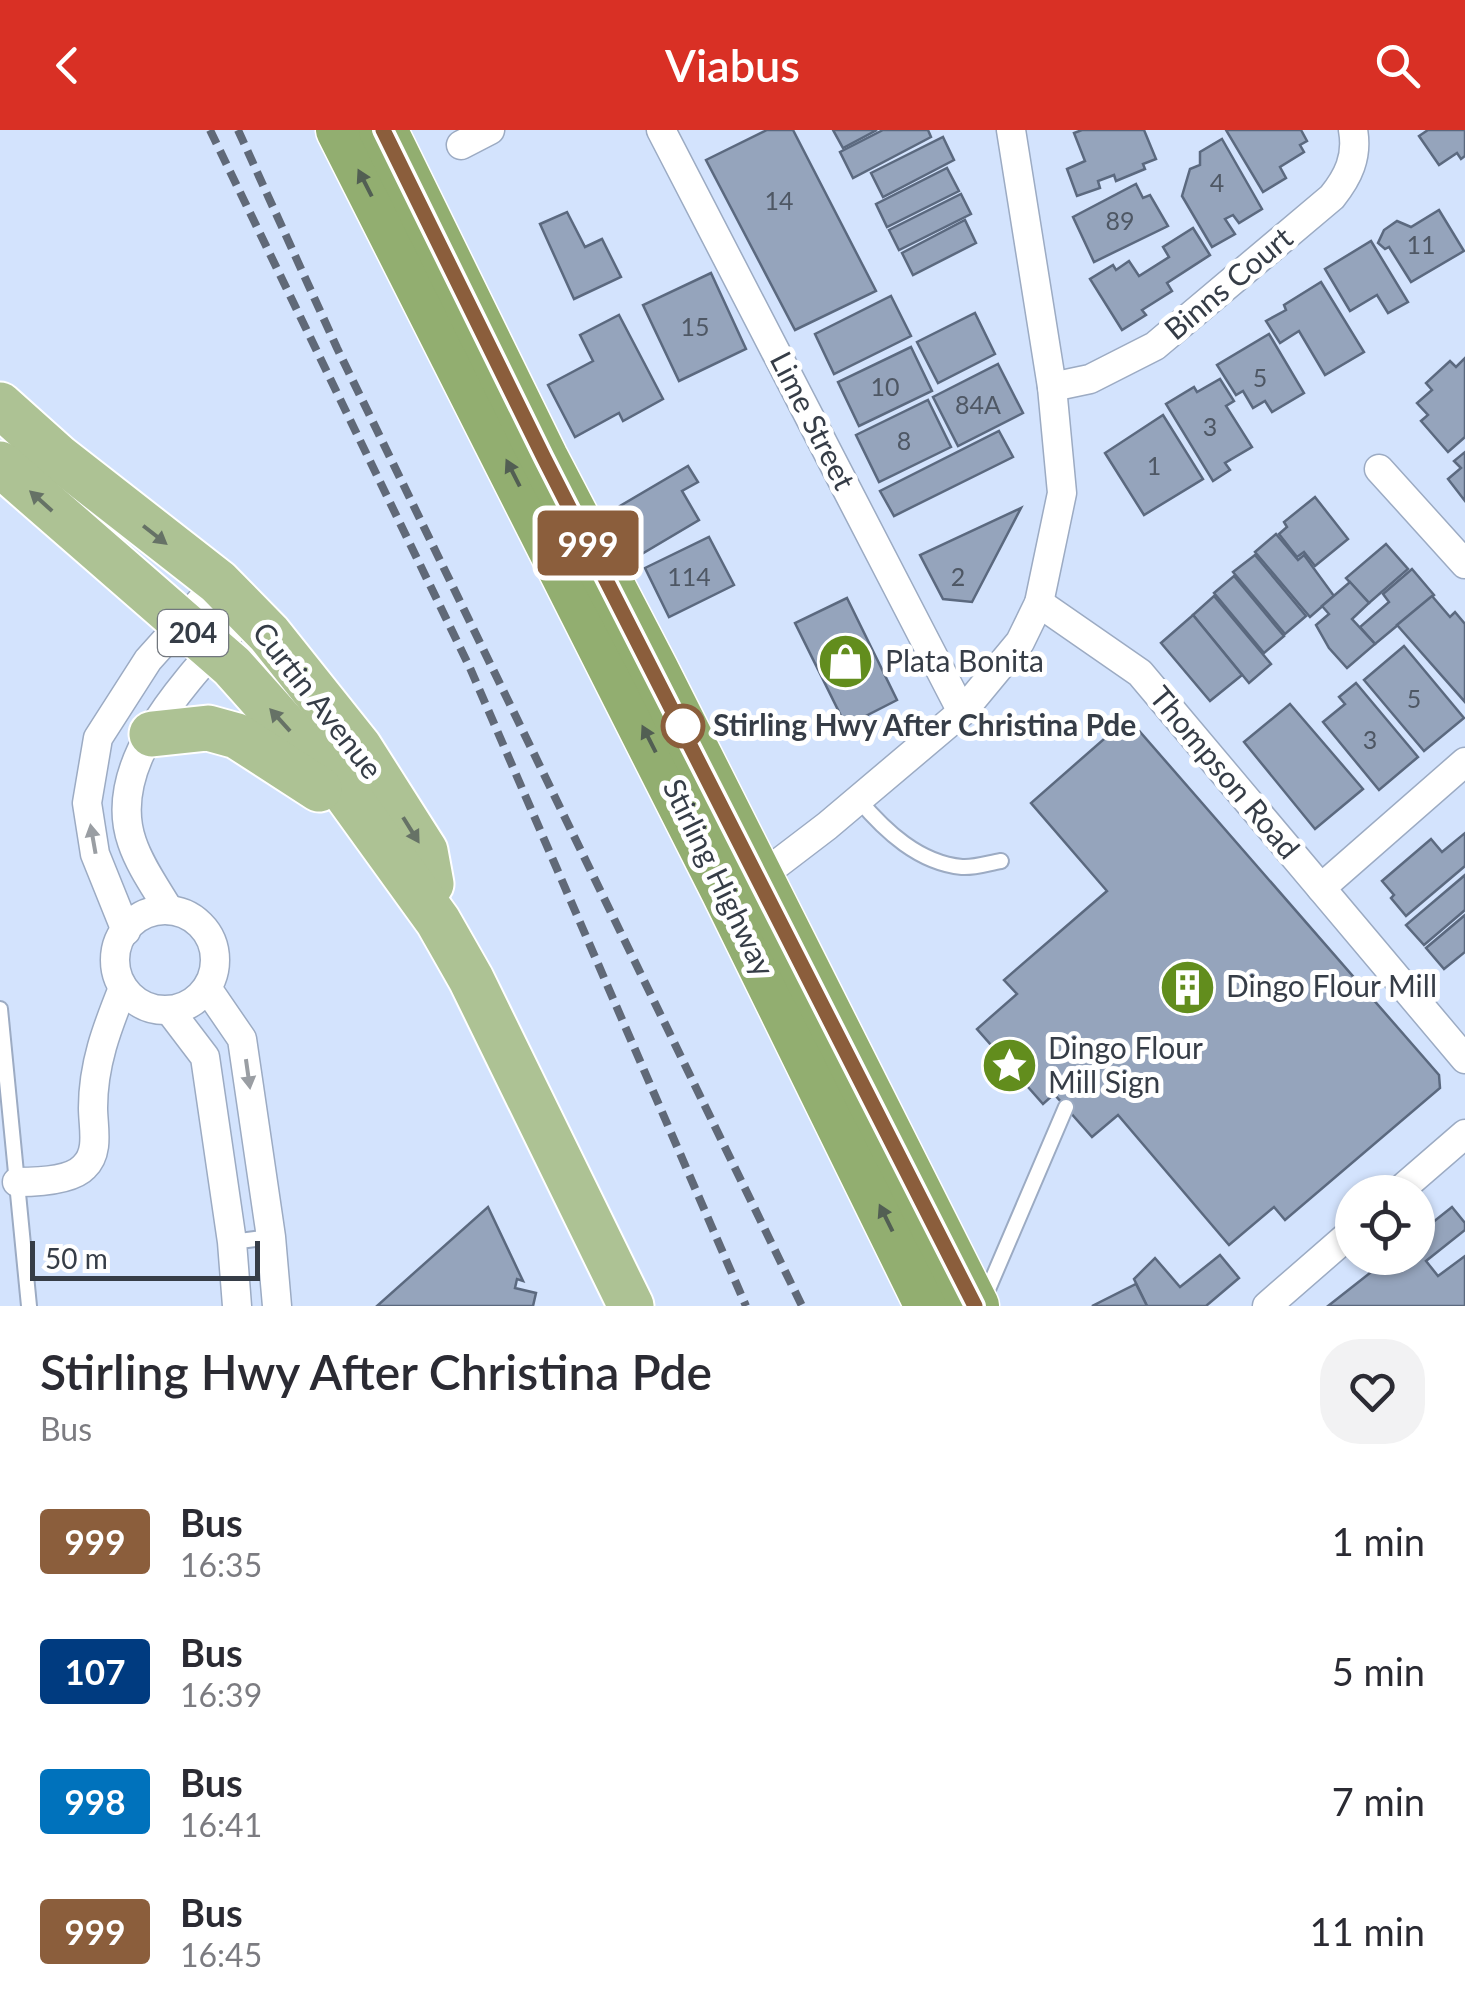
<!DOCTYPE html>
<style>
:root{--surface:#fff;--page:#f2f2f3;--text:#2b2b33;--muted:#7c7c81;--accent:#d93025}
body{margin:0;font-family:Lato,sans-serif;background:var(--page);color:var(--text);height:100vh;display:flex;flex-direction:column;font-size:38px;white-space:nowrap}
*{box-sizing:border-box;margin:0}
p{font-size:32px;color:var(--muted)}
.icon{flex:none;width:55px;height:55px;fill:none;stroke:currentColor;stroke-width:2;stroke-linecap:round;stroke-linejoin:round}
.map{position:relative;height:1176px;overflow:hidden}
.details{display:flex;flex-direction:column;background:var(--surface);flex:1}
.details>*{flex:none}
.badge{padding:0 20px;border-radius:8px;font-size:35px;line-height:65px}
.fabs{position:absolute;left:1335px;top:1045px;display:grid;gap:20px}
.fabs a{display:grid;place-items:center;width:100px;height:100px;border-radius:50%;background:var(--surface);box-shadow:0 2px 8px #0004;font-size:50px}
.scale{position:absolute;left:30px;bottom:25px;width:230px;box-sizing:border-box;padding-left:10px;border:5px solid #363d47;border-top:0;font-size:28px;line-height:35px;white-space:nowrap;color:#363d47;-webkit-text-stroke:8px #fff;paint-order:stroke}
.map>.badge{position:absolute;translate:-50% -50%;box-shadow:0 0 0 5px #fff}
.round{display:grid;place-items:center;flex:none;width:105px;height:105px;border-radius:40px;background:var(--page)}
.headline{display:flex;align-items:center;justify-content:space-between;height:170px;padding:0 40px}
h1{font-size:48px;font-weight:600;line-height:75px}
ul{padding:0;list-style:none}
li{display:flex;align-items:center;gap:30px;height:130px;padding:0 40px}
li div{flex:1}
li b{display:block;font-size:38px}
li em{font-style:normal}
li .badge{min-width:110px;font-weight:700;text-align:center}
header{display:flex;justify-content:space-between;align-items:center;height:130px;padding:0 40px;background:var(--accent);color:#fff;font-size:45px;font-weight:600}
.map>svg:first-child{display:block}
.building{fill:#95a4bc;stroke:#5b697f;stroke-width:2.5}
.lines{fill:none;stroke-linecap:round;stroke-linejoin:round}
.service-casing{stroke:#9cabc3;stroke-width:18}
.minor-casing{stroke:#9cabc3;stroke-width:31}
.primary-casing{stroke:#fff;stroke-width:49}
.trunk-casing{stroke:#fff;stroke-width:51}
.service{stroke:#fff;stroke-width:14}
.minor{stroke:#fff;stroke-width:28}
.primary{stroke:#adc294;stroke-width:45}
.trunk{stroke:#92ae70;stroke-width:48}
.rail{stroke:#606978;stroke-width:8;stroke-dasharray:15 8;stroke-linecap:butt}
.oneway{fill:#525f53}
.oneway2{fill:#667266}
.oneway3{fill:#9a9ea3}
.line-casing{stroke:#fff;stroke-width:22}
.line{stroke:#8b5e3c;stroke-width:15}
.stop-dot{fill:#fff;stroke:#8b5e3c;stroke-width:5}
.labels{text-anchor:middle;stroke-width:10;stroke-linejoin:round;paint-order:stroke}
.number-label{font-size:25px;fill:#4e5764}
.shield{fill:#fff;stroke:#72777e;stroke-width:2.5}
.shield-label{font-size:28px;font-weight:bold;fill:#363d47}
.street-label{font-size:30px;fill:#363d47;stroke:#fff}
.poi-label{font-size:30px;fill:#363d47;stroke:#fff;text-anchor:start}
.stop-label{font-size:30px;font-weight:bold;fill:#363d47;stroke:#fff;text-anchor:start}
</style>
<header><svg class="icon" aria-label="back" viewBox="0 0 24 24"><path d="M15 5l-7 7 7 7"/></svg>Viabus<svg class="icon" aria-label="search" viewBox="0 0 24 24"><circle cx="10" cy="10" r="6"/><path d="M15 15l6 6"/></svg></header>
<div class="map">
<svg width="1465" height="1176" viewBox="0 0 1465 1176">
<rect width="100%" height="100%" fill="#d3e3fd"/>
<!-- building -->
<g class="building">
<polygon points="767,0 793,0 876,161 795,200 706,30"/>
<polygon points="833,0 877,0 843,18"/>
<polygon points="883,0 928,0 931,7 853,48 840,22"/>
<polygon points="1082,0 1144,0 1156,29 1143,34 1145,39 1116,51 1114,45 1098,51 1100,58 1077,66 1067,39 1085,31 1074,3"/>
<polygon points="1226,0 1301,0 1307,11 1300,15 1304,22 1280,37 1286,48 1263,62"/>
<polygon points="1428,0 1465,0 1465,26 1461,29 1457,23 1439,35 1419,6"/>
<polygon points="943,7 954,30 883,67 871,43"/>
<polygon points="1222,9 1262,79 1239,93 1233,85 1225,89 1235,104 1212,117 1182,66 1190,39 1200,35 1200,22"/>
<polygon points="947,38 959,61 887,97 876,74"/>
<polygon points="1136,54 1143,68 1150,65 1168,96 1094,132 1073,87"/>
<polygon points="961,64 971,84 899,120 889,100"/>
<polygon points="1439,80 1464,121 1411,152 1389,117 1385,119 1378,113 1384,100 1397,91 1411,97"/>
<polygon points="567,82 585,117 602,109 621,147 574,169 540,94"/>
<polygon points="965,90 976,113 913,145 902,123"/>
<polygon points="1193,98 1210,125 1167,153 1172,161 1142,180 1146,185 1122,200 1090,149 1113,135 1116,140 1129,131 1139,146 1169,127 1163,117"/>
<polygon points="1371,111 1408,172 1388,183 1377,165 1350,181 1325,139"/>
<polygon points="711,143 746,219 679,251 643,175"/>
<polygon points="1321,152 1364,222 1325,245 1299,201 1280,213 1266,191 1286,180 1284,175"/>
<polygon points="891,166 911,206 834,244 815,204"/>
<polygon points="975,183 995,224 938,253 917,212"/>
<polygon points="619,185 663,269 623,291 619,283 575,307 548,255 593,231 580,205"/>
<polygon points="1269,204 1304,263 1272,282 1265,271 1253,278 1243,261 1236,265 1217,235"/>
<polygon points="911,217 932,261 859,296 838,252"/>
<polygon points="1465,228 1465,307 1448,322 1421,291 1428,285 1417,273 1432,260 1426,253 1450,231 1456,237"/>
<polygon points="998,234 1023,283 958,316 933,267"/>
<polygon points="1220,249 1234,271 1226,276 1252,317 1225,333 1230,340 1213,351 1166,274 1194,257 1197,262"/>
<polygon points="928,270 951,317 879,352 856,305"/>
<polygon points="1163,285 1203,349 1144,385 1105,323"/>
<polygon points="999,301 1013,327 894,386 880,361"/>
<polygon points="1465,322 1465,371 1448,349 1461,338 1454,331"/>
<polygon points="688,336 698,352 682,361 699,390 640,425 623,396 629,392 620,376"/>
<polygon points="1315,367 1348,409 1315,436 1304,422 1297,427 1279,404 1287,397 1284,392"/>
<polygon points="1021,378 972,472 943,469 920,425"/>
<polygon points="1276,404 1298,430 1304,425 1334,466 1310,487 1255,422"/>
<polygon points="709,407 734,455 669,487 645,438"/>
<polygon points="1386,414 1408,439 1369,473 1346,448"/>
<polygon points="1255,425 1306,486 1285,504 1233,442"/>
<polygon points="1412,439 1434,465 1375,514 1360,497 1389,472 1383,464"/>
<polygon points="1234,446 1284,506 1264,523 1214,463"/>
<polygon points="1350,452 1369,473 1352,489 1375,514 1347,538 1329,518 1316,495 1329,484 1322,476"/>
<polygon points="1214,466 1271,534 1249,553 1193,485"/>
<polygon points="1432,466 1450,487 1455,482 1465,494 1465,572 1397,495"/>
<polygon points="847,468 897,570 846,596 795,493"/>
<polygon points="1193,485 1242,545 1210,571 1161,513"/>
<polygon points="1404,516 1464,588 1424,621 1364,550"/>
<polygon points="1356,553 1418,627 1379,660 1323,592 1345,574 1339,567"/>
<polygon points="1290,574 1363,659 1315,699 1244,612"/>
<polygon points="1128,588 1439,945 1440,958 1285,1090 1274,1077 1229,1115 1118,985 1092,1007 1054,964 1043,974 977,899 1017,864 1004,850 1107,761 1031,673"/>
<polygon points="1465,703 1465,736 1406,786 1391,768 1394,765 1382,751 1431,709 1442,722"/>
<polygon points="1465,745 1465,780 1424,815 1406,795"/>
<polygon points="1465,785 1465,822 1444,839 1426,818"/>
<polygon points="488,1077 523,1151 517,1149 515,1158 536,1163 533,1176 377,1176"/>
<polygon points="1452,1077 1465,1093 1465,1100 1426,1131 1438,1146 1465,1126 1465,1176 1328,1176 1389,1128 1418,1128 1418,1104"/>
<polygon points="1220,1125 1239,1148 1206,1176 1147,1176 1134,1149 1155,1128 1180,1157"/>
<polygon points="1136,1154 1147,1176 1092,1176"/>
</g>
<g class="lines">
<defs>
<g id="service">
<path d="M859,670C885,701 919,733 962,737C974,738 989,733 1001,731"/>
<polyline points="0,879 29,1176"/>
<polyline points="232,1112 271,1107"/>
<polyline points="983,1171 1066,977"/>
</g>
<g id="minor">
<polyline points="661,0 962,582"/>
<polyline points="461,15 490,0"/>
<path d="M1052,257L1090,249L1155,216L1332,67C1348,47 1358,27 1353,0"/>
<polyline points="1379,339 1465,434"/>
<polyline points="1039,473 1140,543 1465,929"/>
<polyline points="749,750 772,738 827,696 962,582 1020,512 1039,473 1062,363 1052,257 1011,0"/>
<polyline points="1321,758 1465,632"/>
<path d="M169,780C156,758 140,736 132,712C103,629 197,540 247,483"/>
<circle cx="165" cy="830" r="50"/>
<polyline points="126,801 95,724 87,673 98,608 148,530 218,452"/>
<polyline points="207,858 242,909 271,1107 277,1176"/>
<polyline points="170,881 205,927 232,1112 237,1176"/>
<path d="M17,1052C35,1052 71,1051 84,1037C100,1022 93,997 93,978C93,934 107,898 123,858"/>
<polyline points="1398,1062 1465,1004"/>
<polyline points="1267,1176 1352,1102"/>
</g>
<g id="primary">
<polyline points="0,275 58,327 218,452 269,504 359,617 425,721 431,754"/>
<polyline points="0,334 232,536 347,665 438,791 471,849 631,1176"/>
<polyline points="152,604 208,598 237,606 319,659"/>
</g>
<g id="trunk">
<polyline points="340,0 725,761 929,1176"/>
<polyline points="383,0 544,328 654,539 975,1176"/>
</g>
</defs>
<!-- service casing -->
<use href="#service" class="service-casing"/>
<!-- minor casing -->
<use href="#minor" class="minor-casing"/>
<!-- primary casing -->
<use href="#primary" class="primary-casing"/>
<!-- trunk casing -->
<use href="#trunk" class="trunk-casing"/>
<!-- service -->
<use href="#service" class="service"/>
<!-- minor -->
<use href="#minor" class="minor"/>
<!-- primary -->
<use href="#primary" class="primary"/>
<!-- trunk -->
<use href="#trunk" class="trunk"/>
<!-- rail -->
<g class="rail">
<polyline points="210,0 470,538 746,1176"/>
<polyline points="238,0 337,218 802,1176"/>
</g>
</g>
<!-- one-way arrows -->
<defs><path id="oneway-solid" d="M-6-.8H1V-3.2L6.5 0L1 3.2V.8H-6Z" transform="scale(2.5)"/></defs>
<g class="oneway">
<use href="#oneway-solid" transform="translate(365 53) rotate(-117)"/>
<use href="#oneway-solid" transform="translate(513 343) rotate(-117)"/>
<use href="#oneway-solid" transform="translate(649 609) rotate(-117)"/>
<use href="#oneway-solid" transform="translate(886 1088) rotate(-116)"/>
</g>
<g class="oneway2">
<use href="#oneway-solid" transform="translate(41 371) rotate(-138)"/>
<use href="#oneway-solid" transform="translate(155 405) rotate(38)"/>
<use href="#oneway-solid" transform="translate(280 590) rotate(-132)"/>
<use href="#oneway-solid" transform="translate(411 700) rotate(58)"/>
</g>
<g class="oneway3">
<use href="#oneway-solid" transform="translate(93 709) rotate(-100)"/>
<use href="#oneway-solid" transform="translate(248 944) rotate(82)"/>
</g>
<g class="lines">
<defs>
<polyline id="line" points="383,0 544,328 975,1176"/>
</defs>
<!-- line casing -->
<use href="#line" class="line-casing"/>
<!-- line -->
<use href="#line" class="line"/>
</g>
<!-- icons -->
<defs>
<symbol id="shop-disc" viewBox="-11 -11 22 22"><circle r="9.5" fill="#628d1d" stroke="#fff"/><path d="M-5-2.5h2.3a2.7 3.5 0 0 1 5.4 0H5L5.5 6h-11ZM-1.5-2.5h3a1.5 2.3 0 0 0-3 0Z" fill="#fff"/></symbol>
<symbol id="building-disc" viewBox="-11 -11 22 22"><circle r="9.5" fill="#628d1d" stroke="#fff"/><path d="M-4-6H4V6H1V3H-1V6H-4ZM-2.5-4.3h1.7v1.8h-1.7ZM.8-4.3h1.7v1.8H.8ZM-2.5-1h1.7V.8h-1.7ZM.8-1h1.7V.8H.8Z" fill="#fff"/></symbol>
<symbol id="sight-disc" viewBox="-11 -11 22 22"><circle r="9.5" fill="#628d1d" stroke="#fff"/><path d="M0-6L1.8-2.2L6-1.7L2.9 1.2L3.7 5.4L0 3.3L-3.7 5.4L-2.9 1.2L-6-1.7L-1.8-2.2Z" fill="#fff"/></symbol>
</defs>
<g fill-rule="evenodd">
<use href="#shop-disc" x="814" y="500" width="63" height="63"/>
<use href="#building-disc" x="1156" y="826" width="63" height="63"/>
<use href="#sight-disc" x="978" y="904" width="63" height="63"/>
</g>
<!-- markers -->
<circle class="stop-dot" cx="683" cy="596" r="20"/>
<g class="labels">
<!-- number labels -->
<g class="number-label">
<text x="1217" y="62">4</text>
<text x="779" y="80">14</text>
<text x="1120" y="100">89</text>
<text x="1421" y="124">11</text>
<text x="695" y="206">15</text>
<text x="1260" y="257">5</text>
<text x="885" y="266">10</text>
<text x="978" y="284">84A</text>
<text x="1210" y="306">3</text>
<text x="904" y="320">8</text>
<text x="1154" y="345">1</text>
<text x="689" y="456">114</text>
<text x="958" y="456">2</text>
<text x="1414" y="578">5</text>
<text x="1370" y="619">3</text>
</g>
<!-- shield labels -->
<rect class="shield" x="158" y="480" width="70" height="46" rx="8"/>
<g class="shield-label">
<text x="193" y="513">204</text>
</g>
<!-- street labels -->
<g class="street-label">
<text transform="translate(1229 154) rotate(-40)" y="10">Binns Court</text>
<text transform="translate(812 291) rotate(63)" y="10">Lime Street</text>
<text transform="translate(317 571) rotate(52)" y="10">Curtin Avenue</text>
<text transform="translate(1224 643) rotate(50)" y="10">Thompson Road</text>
<text transform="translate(718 748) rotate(64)" y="10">Stirling Highway</text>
</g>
<!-- poi labels -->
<g class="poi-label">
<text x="885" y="542">Plata Bonita</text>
<text x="1226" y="867">Dingo Flour Mill</text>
<text x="1048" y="929">Dingo Flour<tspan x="1048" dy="34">Mill Sign</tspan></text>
</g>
<!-- stop labels -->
<g class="stop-label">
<text x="713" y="606">Stirling Hwy After Christina Pde</text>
</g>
</g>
</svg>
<div class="fabs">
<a><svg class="icon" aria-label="locate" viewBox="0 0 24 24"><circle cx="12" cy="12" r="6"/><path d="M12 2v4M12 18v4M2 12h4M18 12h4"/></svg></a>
</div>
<div class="scale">50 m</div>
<b class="badge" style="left:588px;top:413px;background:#8b5e3c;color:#fff">999</b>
</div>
<section class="details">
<div class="headline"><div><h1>Stirling Hwy After Christina Pde</h1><p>Bus</p></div><a class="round"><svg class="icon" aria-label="heart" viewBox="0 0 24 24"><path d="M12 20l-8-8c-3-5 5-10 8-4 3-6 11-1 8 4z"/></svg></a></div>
<ul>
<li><span class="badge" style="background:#8b5e3c;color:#fff">999</span><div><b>Bus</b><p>16:35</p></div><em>1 min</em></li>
<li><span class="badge" style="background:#003b80;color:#fff">107</span><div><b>Bus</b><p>16:39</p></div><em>5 min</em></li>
<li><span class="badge" style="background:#0072bc;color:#fff">998</span><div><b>Bus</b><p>16:41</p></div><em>7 min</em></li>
<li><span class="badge" style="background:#8b5e3c;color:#fff">999</span><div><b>Bus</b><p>16:45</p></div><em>11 min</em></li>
</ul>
</section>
